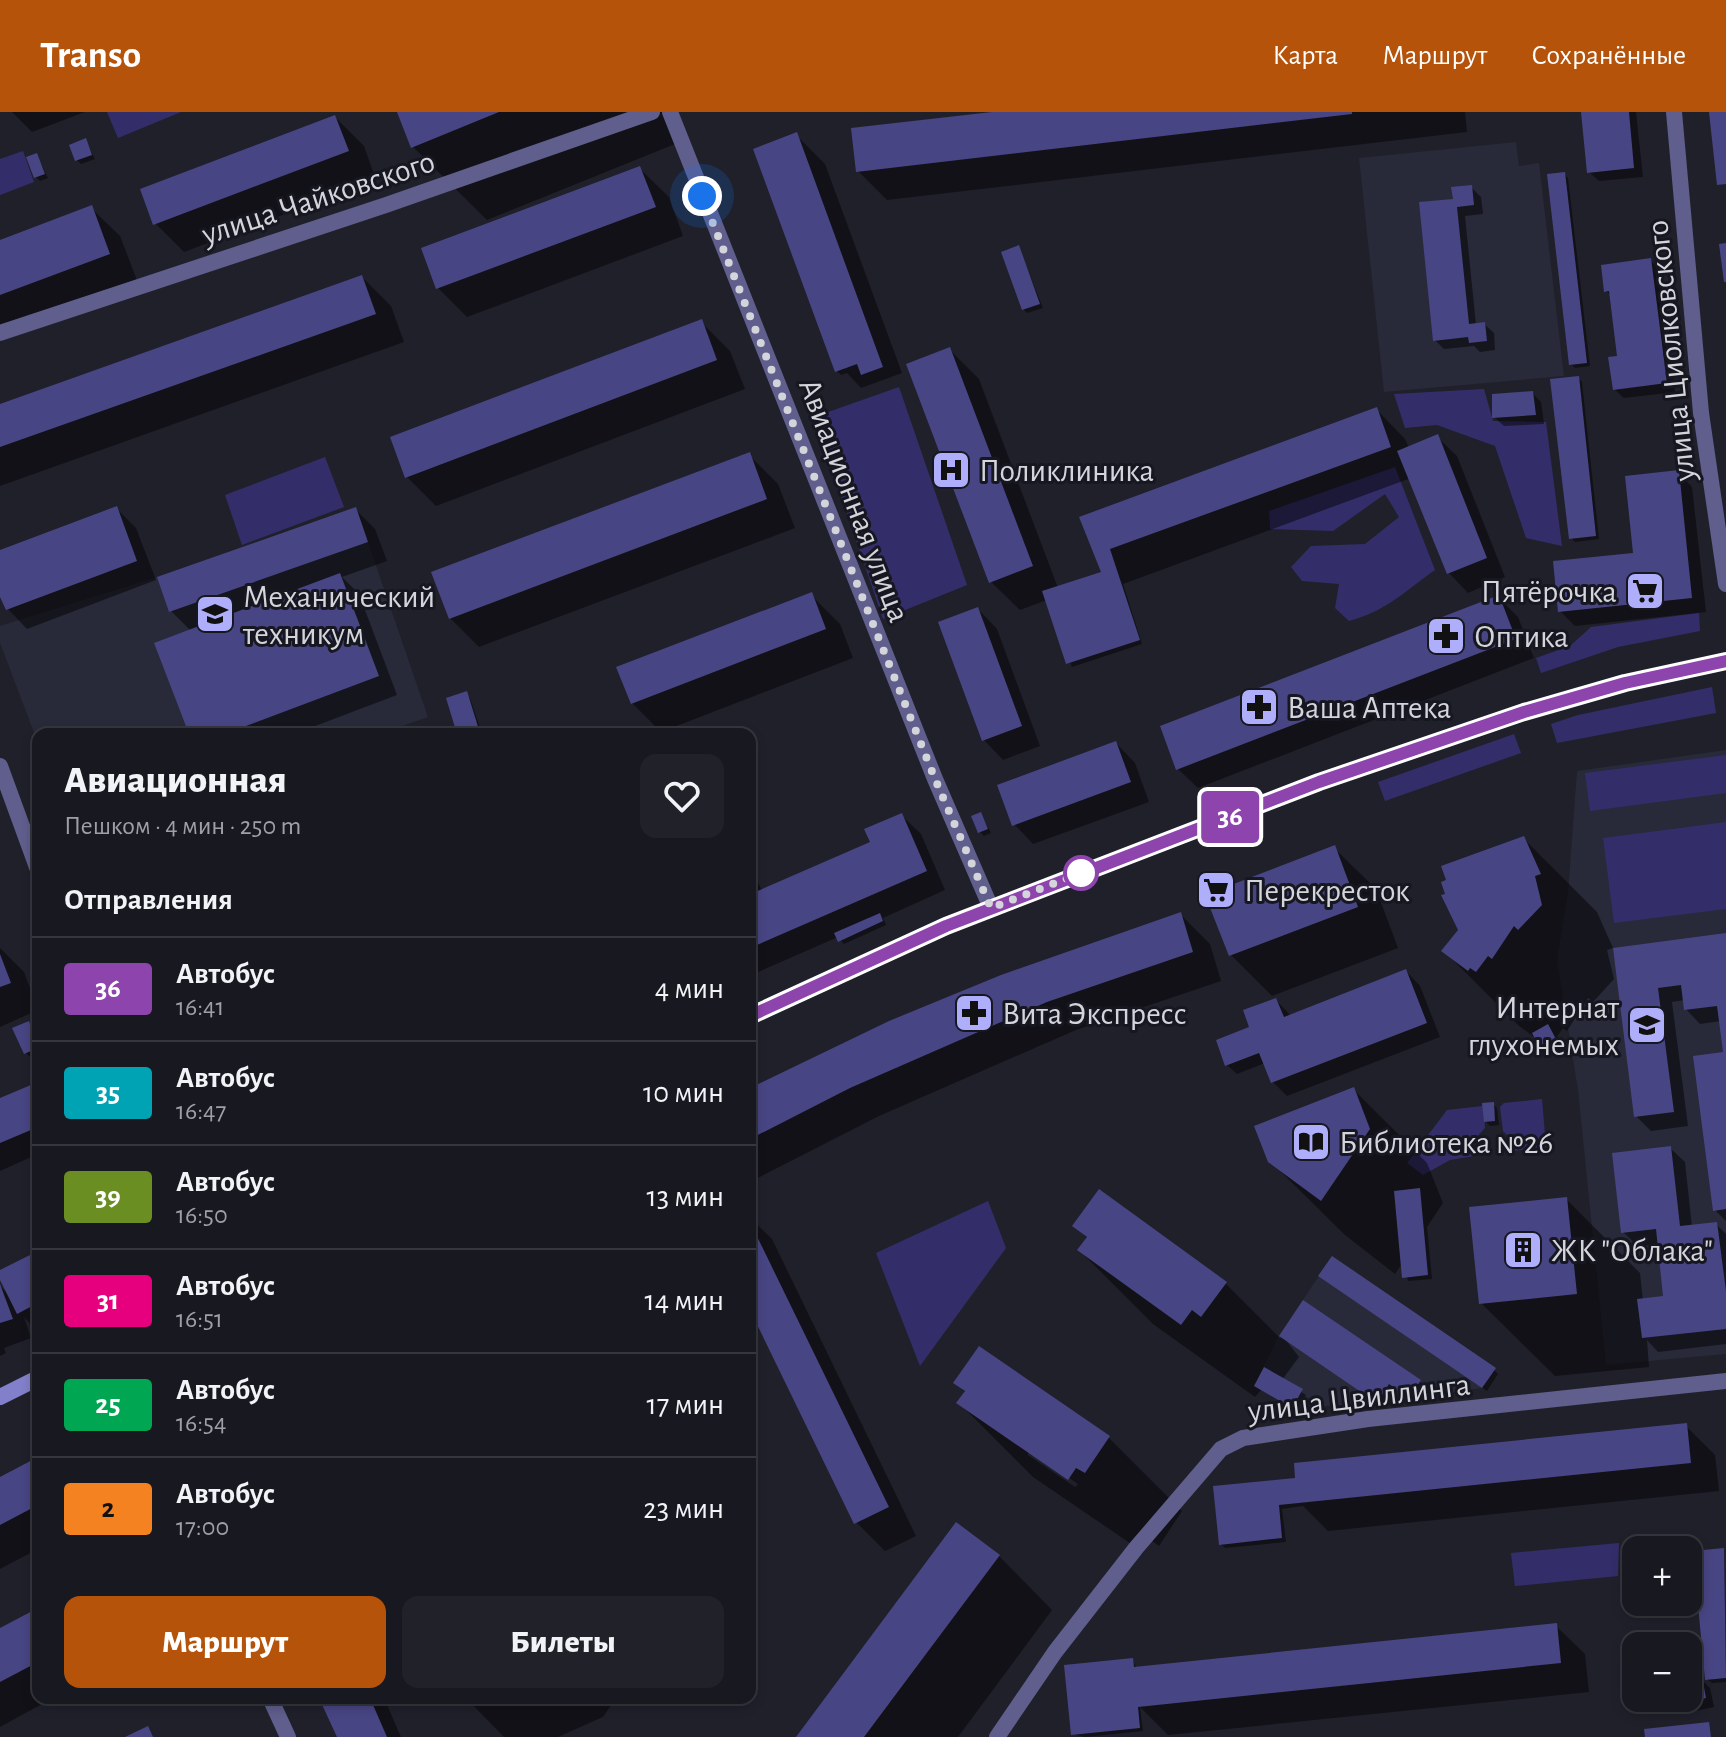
<!DOCTYPE html>
<html lang="ru">
<meta charset="utf-8">
<style>
:root{--surface:#181820;--page:#212129;--text:#f1f3f6;--muted:#9fa0a5;--line:#36373e;--accent:#b45309}
body{margin:0;font-family:"Alegreya Sans",sans-serif;background:var(--page);color:var(--text);height:100vh;display:flex;flex-direction:column;font-size:30px;white-space:nowrap}
*{box-sizing:border-box;margin:0}
p{font-size:26px;color:var(--muted)}
.icon{flex:none;width:44px;height:44px;fill:none;stroke:currentColor;stroke-width:2;stroke-linecap:round;stroke-linejoin:round}
.map{position:relative;flex:1;overflow:hidden}
.details{position:absolute;left:32px;top:616px;width:724px;height:976px;display:flex;flex-direction:column;background:var(--surface);border-radius:16px;box-shadow:0 4px 12px #0003,0 0 0 2px var(--line)}
.details>*{flex:none}
.badge{padding:0 16px;border-radius:6px;font-size:28px;line-height:52px}
.fabs{position:absolute;left:1622px;top:1424px;display:grid;gap:16px}
.fabs a{display:grid;place-items:center;width:80px;height:80px;border-radius:16px;background:var(--surface);box-shadow:0 4px 12px #0003,0 0 0 2px var(--line);font-size:40px}
.you{position:absolute;width:40px;height:40px;margin:-20px;border:6px solid #fff;border-radius:50%;background:#1a73e8;box-shadow:0 0 0 12px #1a73e833}
.map>.badge{position:absolute;translate:-50% -50%;box-shadow:0 0 0 4px #fff}
h2{padding:0 32px;font-size:30px;line-height:72px}
.round{display:grid;place-items:center;flex:none;width:84px;height:84px;border-radius:16px;background:var(--page)}
.headline{display:flex;align-items:center;justify-content:space-between;height:136px;padding:0 32px}
h1{font-size:38px;font-weight:800;line-height:60px}
.cta{display:flex;gap:16px;margin-top:auto;padding:16px 32px}
.cta a{flex:1;height:92px;border-radius:16px;background:var(--accent);color:#fff;font-size:32px;font-weight:800;line-height:92px;text-align:center}
.cta a+a{background:var(--page);color:var(--text)}
ul{padding:0;list-style:none}
li{display:flex;align-items:center;gap:24px;height:104px;padding:0 32px;border-top:2px solid var(--line)}
li div{flex:1}
li b{display:block;font-size:30px}
li em{font-style:normal}
li .badge{min-width:88px;font-weight:700;text-align:center}
header{display:flex;align-items:center;gap:48px;box-sizing:border-box;height:112px;padding:0 40px;background:var(--accent);color:#fff}
header strong{font-size:38px}
nav{display:flex;gap:44px;margin-inline-start:auto;font-size:28px}
.map>svg:first-child{display:block}
.built{fill:#282939}
.green{fill:#332e6a}
.shadow{fill:#0007;fill-rule:evenodd}
.building{fill:#484584}
.lines{fill:none;stroke-linecap:round;stroke-linejoin:round}
.minor{stroke:#5f5e8d;stroke-width:16}
.tertiary{stroke:#5f5e8d;stroke-width:16}
.secondary{stroke:#8280ca;stroke-width:16}
.line-casing{stroke:#fff;stroke-width:18}
.line{stroke:#8e44ad;stroke-width:12}
.walk{stroke:#d4d4db;stroke-width:8;stroke-dasharray:0 14.4}
.stop-dot{fill:#fff;stroke:#8e44ad;stroke-width:4}
.labels{text-anchor:middle;stroke-width:6;stroke-linejoin:round;paint-order:stroke}
.street-label{font-size:32px;fill:#d4d4db;stroke:#171721}
.poi-label{font-size:32px;fill:#d4d4db;stroke:#171721;text-anchor:start}
</style>
<header>
<strong>Transo</strong>
<nav><a>Карта</a><a>Маршрут</a><a>Сохранённые</a></nav>
</header>
<div class="map">
<svg width="1726" height="1625" viewBox="0 0 1726 1625">
<rect width="100%" height="100%" fill="#20202b"/>
<!-- built -->
<g class="built">
<polygon points="1516,30 1519,54 1539,51 1564,264 1384,280 1359,46"/>
<polygon points="356,395 428,605 380,622 38,622 38,631 0,531 0,514 157,465"/>
<polygon points="1726,638 1726,1242 1606,1253 1578,978 1557,848 1568,781 1577,659"/>
<polygon points="1332,1144 1496,1256 1482,1276 1377,1291 1292,1296 1254,1274 1279,1224"/>
</g>
<!-- green -->
<g class="green">
<polygon points="107,0 181,0 118,26"/>
<polygon points="23,39 34,70 0,83 0,47"/>
<polygon points="899,275 967,473 883,507 814,305"/>
<polygon points="1484,277 1493,309 1546,310 1562,434 1526,426 1495,334 1437,313 1405,316 1394,282"/>
<polygon points="325,345 344,395 242,433 225,383"/>
<path d="M1395,355L1435,458C1404,480 1386,499 1349,509L1335,496L1339,472L1302,469L1291,455L1311,434L1365,432L1399,405L1385,382L1333,419L1270,417L1269,399Z"/>
<polygon points="1699,501 1700,519 1618,535 1541,561 1536,546 1570,534 1591,515"/>
<polygon points="1712,575 1716,601 1557,631 1551,612 1578,603"/>
<polygon points="1514,622 1521,641 1385,689 1378,670"/>
<polygon points="1726,643 1726,681 1590,699 1585,661"/>
<polygon points="1726,710 1726,797 1614,811 1603,726"/>
<polygon points="1542,987 1546,1035 1513,1039 1509,1025 1503,1019 1500,995 1504,991"/>
<polygon points="1483,994 1485,1016 1474,1028 1474,1044 1450,1048 1423,1063 1407,1051 1447,998"/>
<polygon points="988,1089 1006,1136 920,1254 876,1141"/>
<polygon points="1619,1431 1618,1464 1515,1474 1511,1441"/>
</g>
<!-- shadow -->
<g class="shadow">
<polygon points="12,0 85,0 32,20"/>
<polygon points="399,0 668,0 680,30 487,108 413,35"/>
<polygon points="1009,0 1465,0 1467,20 887,88 858,59"/>
<polygon points="1583,0 1636,0 1643,65 1599,69 1589,60"/>
<polygon points="335,5 364,34 376,68 184,140 155,111"/>
<polygon points="796,23 825,52 902,261 861,276 847,261 841,263 837,259"/>
<polygon points="85,29 95,47 81,52 77,48"/>
<polygon points="37,43 48,66 40,69 36,65"/>
<polygon points="640,57 669,85 683,124 467,205 438,176 424,138"/>
<polygon points="1564,62 1568,66 1590,254 1575,256 1571,252"/>
<polygon points="1471,75 1481,85 1483,102 1465,104 1476,213 1484,212 1494,221 1495,238 1480,240 1474,234 1444,237 1435,228 1455,89"/>
<polygon points="91,96 120,124 138,171 0,223 0,130"/>
<polygon points="1019,136 1043,196 1027,201 1023,197"/>
<polygon points="1651,149 1660,158 1675,280 1624,286 1614,277 1620,246 1612,184 1606,179"/>
<polygon points="362,165 391,194 404,230 0,374 0,294"/>
<polygon points="701,210 730,239 745,277 436,394 407,365"/>
<polygon points="950,238 979,267 1058,476 1104,461 1095,443 1377,298 1405,327 1409,336 1437,325 1457,344 1505,465 1468,481 1449,461 1411,366 1123,472 1142,532 1072,555 1047,488 1020,498 991,470"/>
<polygon points="1578,266 1582,270 1599,427 1575,430 1571,426"/>
<polygon points="1532,281 1541,290 1544,312 1504,314 1494,305"/>
<polygon points="749,343 778,372 795,416 479,535 450,506"/>
<polygon points="1678,360 1692,375 1706,500 1575,514 1560,499 1636,442"/>
<polygon points="116,396 136,416 156,468 27,517 8,497 0,477 0,440"/>
<polygon points="356,398 375,417 387,449 342,465 359,482 397,583 294,622 191,622 191,519 171,499"/>
<polygon points="811,483 840,512 853,546 661,620 632,591"/>
<polygon points="1498,485 1518,505 1534,546 1198,676 1178,657"/>
<polygon points="978,497 997,517 1040,634 1003,648 984,628"/>
<polygon points="466,582 470,586 482,622 459,622 448,587"/>
<polygon points="1116,631 1135,651 1149,690 1033,732 1014,712"/>
<polygon points="981,702 991,721 984,724 980,720"/>
<polygon points="901,703 921,722 945,778 883,806 886,813 844,832 838,825 756,861 750,855 750,754 762,779 872,731"/>
<polygon points="1523,726 1597,800 1613,836 1607,838 1614,867 1593,890 1588,886 1567,919 1563,916 1556,926 1561,936 1548,942 1538,928 1518,913 1444,839"/>
<polygon points="1334,736 1376,777 1398,836 1272,884 1231,843"/>
<polygon points="1181,803 1210,832 1221,869 1076,918 879,1004 750,1070 750,978"/>
<polygon points="1726,823 1726,1109 1715,1098 1725,942 1721,909 1700,912 1686,897 1685,888 1672,890 1688,1014 1651,1019 1636,1004 1615,838"/>
<polygon points="0,836 24,860 38,898 0,915"/>
<polygon points="1406,859 1420,874 1440,925 1287,984 1273,970 1265,951 1237,962 1227,953 1276,888 1291,904"/>
<polygon points="28,911 38,927 38,941 30,945 26,941"/>
<polygon points="38,972 38,1042 0,1059 0,988"/>
<polygon points="1353,977 1427,1051 1443,1091 1427,1115 1432,1167 1408,1169 1403,1150 1395,1162 1345,1123 1270,1049"/>
<polygon points="1493,992 1497,996 1499,1013 1490,1014 1486,1010"/>
<polygon points="1670,1036 1685,1050 1692,1115 1716,1112 1726,1122 1726,1232 1658,1240 1647,1228 1649,1255 1555,1264 1481,1191 1566,1087 1640,1161 1643,1189 1665,1186 1659,1132 1638,1134 1623,1120"/>
<polygon points="750,1106 772,1127 916,1424 885,1439 856,1410 750,1193"/>
<polygon points="1075,1114 1225,1171 1280,1226 1304,1191 1424,1273 1414,1288 1394,1275 1382,1293 1285,1227 1299,1245 1282,1268 1306,1283 1297,1298 1261,1278 1255,1285 1153,1212 1079,1138 1088,1127"/>
<polygon points="38,1141 38,1220 24,1205 31,1226 4,1236 6,1241 0,1244 0,1174 9,1183 0,1160"/>
<polygon points="1325,1167 1494,1258 1498,1262 1487,1279"/>
<path d="M956,1271L1109,1326L1182,1399L1159,1434L1151,1428L1143,1440L1033,1365L959,1291L966,1281ZM1028,1338L1078,1372L1075,1375L1028,1343Z"/>
<polygon points="1686,1314 1715,1343 1719,1379 1328,1419 1303,1394 1282,1397 1286,1430 1225,1436 1221,1432 1294,1368"/>
<polygon points="38,1347 38,1437 0,1457 0,1367"/>
<polygon points="1724,1438 1726,1570 1712,1571 1707,1567"/>
<polygon points="999,1444 1052,1498 958,1625 799,1625"/>
<polygon points="38,1498 38,1586 53,1586 0,1615 0,1519"/>
<polygon points="1556,1514 1585,1542 1589,1580 1168,1623 1140,1595 1143,1619 1085,1625 1073,1622 1132,1548 1137,1557"/>
<polygon points="1701,1567 1710,1576 1714,1595 1686,1601 1675,1586 1688,1586 1688,1569"/>
<polygon points="321,1586 384,1586 401,1625 339,1625"/>
<polygon points="466,1586 616,1586 603,1605 558,1625 504,1625"/>
</g>
<!-- building -->
<g class="building">
<polygon points="397,0 499,0 411,36"/>
<polygon points="992,0 1352,0 1352,2 856,60 851,16"/>
<polygon points="1581,0 1629,0 1634,56 1587,61"/>
<polygon points="1709,0 1726,0 1726,72 1717,73"/>
<polygon points="335,3 349,39 153,113 140,77"/>
<polygon points="797,20 883,255 861,263 857,252 835,260 753,37"/>
<polygon points="86,26 92,43 75,49 69,33"/>
<polygon points="37,41 45,62 34,66 26,45"/>
<polygon points="640,54 656,95 436,177 421,136"/>
<polygon points="1565,60 1587,251 1569,253 1547,62"/>
<polygon points="1472,73 1474,93 1457,95 1469,212 1485,210 1487,229 1469,231 1468,225 1433,229 1419,90 1453,87 1451,75"/>
<polygon points="92,93 110,142 0,183 0,128"/>
<polygon points="1726,131 1726,170 1724,170 1719,132"/>
<polygon points="1019,133 1040,192 1022,198 1001,140"/>
<polygon points="1651,146 1667,271 1613,278 1608,245 1617,244 1609,179 1604,180 1601,153"/>
<polygon points="362,163 376,202 0,335 0,292"/>
<polygon points="702,207 717,248 405,366 390,325"/>
<polygon points="950,235 1033,454 989,471 906,252"/>
<polygon points="1579,264 1596,424 1569,427 1550,267"/>
<polygon points="1533,279 1536,303 1492,306 1492,282"/>
<polygon points="1377,295 1391,335 1110,437 1140,528 1066,552 1042,479 1101,460 1079,405"/>
<polygon points="1438,322 1487,446 1447,462 1397,339"/>
<polygon points="750,340 767,387 449,507 431,460"/>
<polygon points="1679,358 1692,486 1558,500 1553,449 1633,441 1625,364"/>
<polygon points="117,394 137,449 6,498 0,485 0,438"/>
<polygon points="356,395 368,430 169,500 157,465"/>
<polygon points="340,461 379,564 225,622 189,622 154,531"/>
<polygon points="812,480 826,517 631,592 616,555"/>
<polygon points="1499,483 1516,527 1176,658 1160,614"/>
<polygon points="978,495 1022,614 982,629 938,510"/>
<polygon points="467,579 480,621 457,622 446,586"/>
<polygon points="1116,629 1131,670 1012,714 997,673"/>
<polygon points="981,700 988,717 978,721 971,704"/>
<polygon points="902,701 927,759 750,836 750,774 753,781 870,730 864,717"/>
<polygon points="1524,724 1541,762 1535,764 1542,793 1518,818 1514,814 1492,847 1488,844 1476,860 1470,856 1468,859 1441,839 1458,818 1441,783 1445,782 1441,770 1446,768 1441,754"/>
<polygon points="1335,733 1358,795 1229,844 1205,783"/>
<polygon points="1181,800 1193,840 1047,890 850,976 750,1027 750,976 889,909 1001,863"/>
<polygon points="880,801 883,809 838,830 834,821"/>
<polygon points="1726,821 1726,1097 1713,1099 1693,944 1723,940 1717,894 1684,898 1681,873 1658,876 1674,1000 1634,1005 1613,836"/>
<polygon points="0,842 11,871 0,875"/>
<polygon points="1406,857 1427,911 1271,971 1259,941 1225,954 1216,928 1249,915 1243,898 1276,886 1284,905"/>
<polygon points="29,909 38,936 24,942 12,916"/>
<polygon points="1548,912 1558,931 1542,940 1532,921"/>
<polygon points="38,970 38,1015 0,1031 0,986"/>
<polygon points="1354,975 1370,1017 1321,1089 1268,1050 1254,1014"/>
<polygon points="1494,990 1495,1009 1484,1010 1482,991"/>
<polygon points="1671,1034 1680,1114 1717,1110 1726,1179 1726,1217 1642,1226 1637,1187 1663,1184 1656,1117 1621,1121 1612,1041"/>
<polygon points="1420,1076 1428,1163 1402,1166 1394,1079"/>
<polygon points="1099,1077 1227,1170 1201,1205 1192,1198 1181,1213 1077,1138 1087,1125 1072,1114"/>
<polygon points="1567,1085 1577,1182 1479,1192 1469,1095"/>
<polygon points="750,1110 889,1395 854,1412 750,1198"/>
<polygon points="38,1139 38,1191 17,1202 0,1168 0,1158"/>
<polygon points="1332,1144 1496,1256 1482,1276 1318,1164"/>
<polygon points="0,1172 13,1207 0,1211"/>
<polygon points="1303,1188 1421,1268 1409,1286 1389,1272 1377,1291 1279,1224"/>
<polygon points="979,1234 1110,1324 1085,1361 1076,1356 1068,1368 956,1291 965,1279 953,1271"/>
<polygon points="1264,1255 1303,1277 1292,1296 1254,1274"/>
<polygon points="1687,1311 1691,1351 1279,1393 1282,1426 1219,1433 1213,1374 1295,1366 1294,1351"/>
<polygon points="38,1345 38,1393 0,1413 0,1365"/>
<polygon points="956,1410 1000,1443 864,1625 796,1625"/>
<polygon points="1724,1436 1726,1566 1705,1568 1693,1439"/>
<polygon points="38,1496 38,1550 0,1570 0,1516"/>
<polygon points="1557,1511 1561,1551 1138,1595 1140,1616 1071,1623 1064,1553 1133,1546 1134,1555"/>
<polygon points="1702,1565 1706,1586 1675,1592 1673,1586 1688,1586 1688,1567"/>
<polygon points="319,1586 370,1586 387,1625 337,1625"/>
<polygon points="1709,1610 1711,1625 1645,1625 1644,1617"/>
<polygon points="148,1614 153,1625 125,1625"/>
</g>
<g class="lines">
<!-- minor -->
<g class="minor">
<polyline points="1674,0 1701,301 1726,472"/>
<polyline points="0,221 386,93 652,0"/>
<polyline points="0,654 38,758"/>
<polyline points="270,1586 288,1625"/>
<polyline points="997,1625 1055,1540 1136,1436 1221,1337 1243,1326 1368,1307 1726,1269"/>
</g>
<!-- tertiary -->
<polyline class="tertiary" points="670,0 935,667 991,796"/>
<!-- secondary -->
<g class="secondary">
<polyline points="750,904 946,814 1319,670 1524,600 1625,571 1726,549"/>
<polyline points="0,1285 38,1266"/>
</g>
</g>
<g class="lines">
<defs>
<polyline id="line" points="750,904 946,814 1319,670 1524,600 1625,571 1726,549"/>
</defs>
<!-- line casing -->
<use href="#line" class="line-casing"/>
<!-- line -->
<use href="#line" class="line"/>
<!-- walk -->
<polyline class="walk" points="702,84 935,667 991,796 1081,761"/>
</g>
<!-- icons -->
<defs>
<symbol id="hospital-square" viewBox="-11 -11 22 22"><rect x="-9" y="-9" width="18" height="18" rx="4" fill="#aeaefa" stroke="#171721"/><path d="M-5-5h3v3.5h4V-5h3V5h-3V1.5h-4V5h-3Z" fill="#111"/></symbol>
<symbol id="supermarket-square" viewBox="-11 -11 22 22"><rect x="-9" y="-9" width="18" height="18" rx="4" fill="#aeaefa" stroke="#171721"/><path d="M-6-5.5h2.5l.6 2H6L4.5 2H-2.5L-4.4-4H-6ZM-1.5 3.2a1.3 1.3 0 1 0 .1 0ZM3 3.2a1.3 1.3 0 1 0 .1 0Z" fill="#111"/></symbol>
<symbol id="university-square" viewBox="-11 -11 22 22"><rect x="-9" y="-9" width="18" height="18" rx="4" fill="#aeaefa" stroke="#171721"/><path d="M0-5L7-2L0 1L-7-2ZM-4 1L0 2.5L4 1V4Q0 6-4 4Z" fill="#111"/></symbol>
<symbol id="pharmacy-square" viewBox="-11 -11 22 22"><rect x="-9" y="-9" width="18" height="18" rx="4" fill="#aeaefa" stroke="#171721"/><path d="M-2-6h4v4h4v4h-4v4h-4v-4h-4v-4h4Z" fill="#111"/></symbol>
<symbol id="school-square" viewBox="-11 -11 22 22"><rect x="-9" y="-9" width="18" height="18" rx="4" fill="#aeaefa" stroke="#171721"/><path d="M0-5L7-2L0 1L-7-2ZM-4 1L0 2.5L4 1V4Q0 6-4 4Z" fill="#111"/></symbol>
<symbol id="library-square" viewBox="-11 -11 22 22"><rect x="-9" y="-9" width="18" height="18" rx="4" fill="#aeaefa" stroke="#171721"/><path d="M-6-4Q-3-5.5-.7-3.5V5Q-3 3-6 4ZM6-4Q3-5.5 .7-3.5V5Q3 3 6 4Z" fill="#111"/></symbol>
<symbol id="building-square" viewBox="-11 -11 22 22"><rect x="-9" y="-9" width="18" height="18" rx="4" fill="#aeaefa" stroke="#171721"/><path d="M-4-6H4V6H1V3H-1V6H-4ZM-2.5-4.3h1.7v1.8h-1.7ZM.8-4.3h1.7v1.8H.8ZM-2.5-1h1.7V.8h-1.7ZM.8-1h1.7V.8H.8Z" fill="#111"/></symbol>
</defs>
<g fill-rule="evenodd">
<use href="#hospital-square" x="929" y="336" width="44" height="44"/>
<use href="#supermarket-square" x="1623" y="457" width="44" height="44"/>
<use href="#university-square" x="193" y="480" width="44" height="44"/>
<use href="#pharmacy-square" x="1424" y="502" width="44" height="44"/>
<use href="#pharmacy-square" x="1237" y="573" width="44" height="44"/>
<use href="#supermarket-square" x="1194" y="756" width="44" height="44"/>
<use href="#pharmacy-square" x="952" y="879" width="44" height="44"/>
<use href="#school-square" x="1625" y="891" width="44" height="44"/>
<use href="#library-square" x="1289" y="1008" width="44" height="44"/>
<use href="#building-square" x="1501" y="1116" width="44" height="44"/>
</g>
<!-- markers -->
<circle class="stop-dot" cx="1081" cy="761" r="16"/>
<g class="labels">
<!-- street labels -->
<g class="street-label">
<text transform="translate(318 85) rotate(-18)" y="11">улица Чайковского</text>
<text transform="translate(1670 239) rotate(-96)" y="11">улица Циолковского</text>
<text transform="translate(855 388) rotate(69)" y="11">Авиационная улица</text>
<text transform="translate(1359 1285) rotate(-7)" y="11">улица Цвиллинга</text>
</g>
<!-- poi labels -->
<g class="poi-label">
<text x="979" y="369">Поликлиника</text>
<text x="1617" y="490" text-anchor="end">Пятёрочка</text>
<text x="243" y="495">Механический<tspan x="243" dy="37">техникум</tspan></text>
<text x="1474" y="535">Оптика</text>
<text x="1287" y="606">Ваша Аптека</text>
<text x="1244" y="789">Перекресток</text>
<text x="1619" y="906" text-anchor="end">Интернат<tspan x="1619" dy="37">глухонемых</tspan></text>
<text x="1002" y="912">Вита Экспресс</text>
<text x="1339" y="1041">Библиотека №26</text>
<text x="1551" y="1149">ЖК "Облака"</text>
</g>
</g>
</svg>
<div class="fabs">
<a>+</a>
<a>−</a>
</div>
<div class="you" style="left:702px;top:84px"></div>
<b class="badge" style="left:1230px;top:705px;background:#8e44ad;color:#fff">36</b>
<section class="details">
<div class="headline"><div><h1>Авиационная</h1><p>Пешком · 4 мин · 250 m</p></div><a class="round"><svg class="icon" aria-label="heart" viewBox="0 0 24 24"><path d="M12 20l-8-8c-3-5 5-10 8-4 3-6 11-1 8 4z"/></svg></a></div>
<h2>Отправления</h2>
<ul>
<li><span class="badge" style="background:#8e44ad;color:#fff">36</span><div><b>Автобус</b><p>16:41</p></div><em>4 мин</em></li>
<li><span class="badge" style="background:#00a3b4;color:#fff">35</span><div><b>Автобус</b><p>16:47</p></div><em>10 мин</em></li>
<li><span class="badge" style="background:#6b8e23;color:#fff">39</span><div><b>Автобус</b><p>16:50</p></div><em>13 мин</em></li>
<li><span class="badge" style="background:#e6007e;color:#fff">31</span><div><b>Автобус</b><p>16:51</p></div><em>14 мин</em></li>
<li><span class="badge" style="background:#00a651;color:#fff">25</span><div><b>Автобус</b><p>16:54</p></div><em>17 мин</em></li>
<li><span class="badge" style="background:#f58220;color:#111">2</span><div><b>Автобус</b><p>17:00</p></div><em>23 мин</em></li>
</ul>
<div class="cta"><a>Маршрут</a><a>Билеты</a></div>
</section>
</div>
